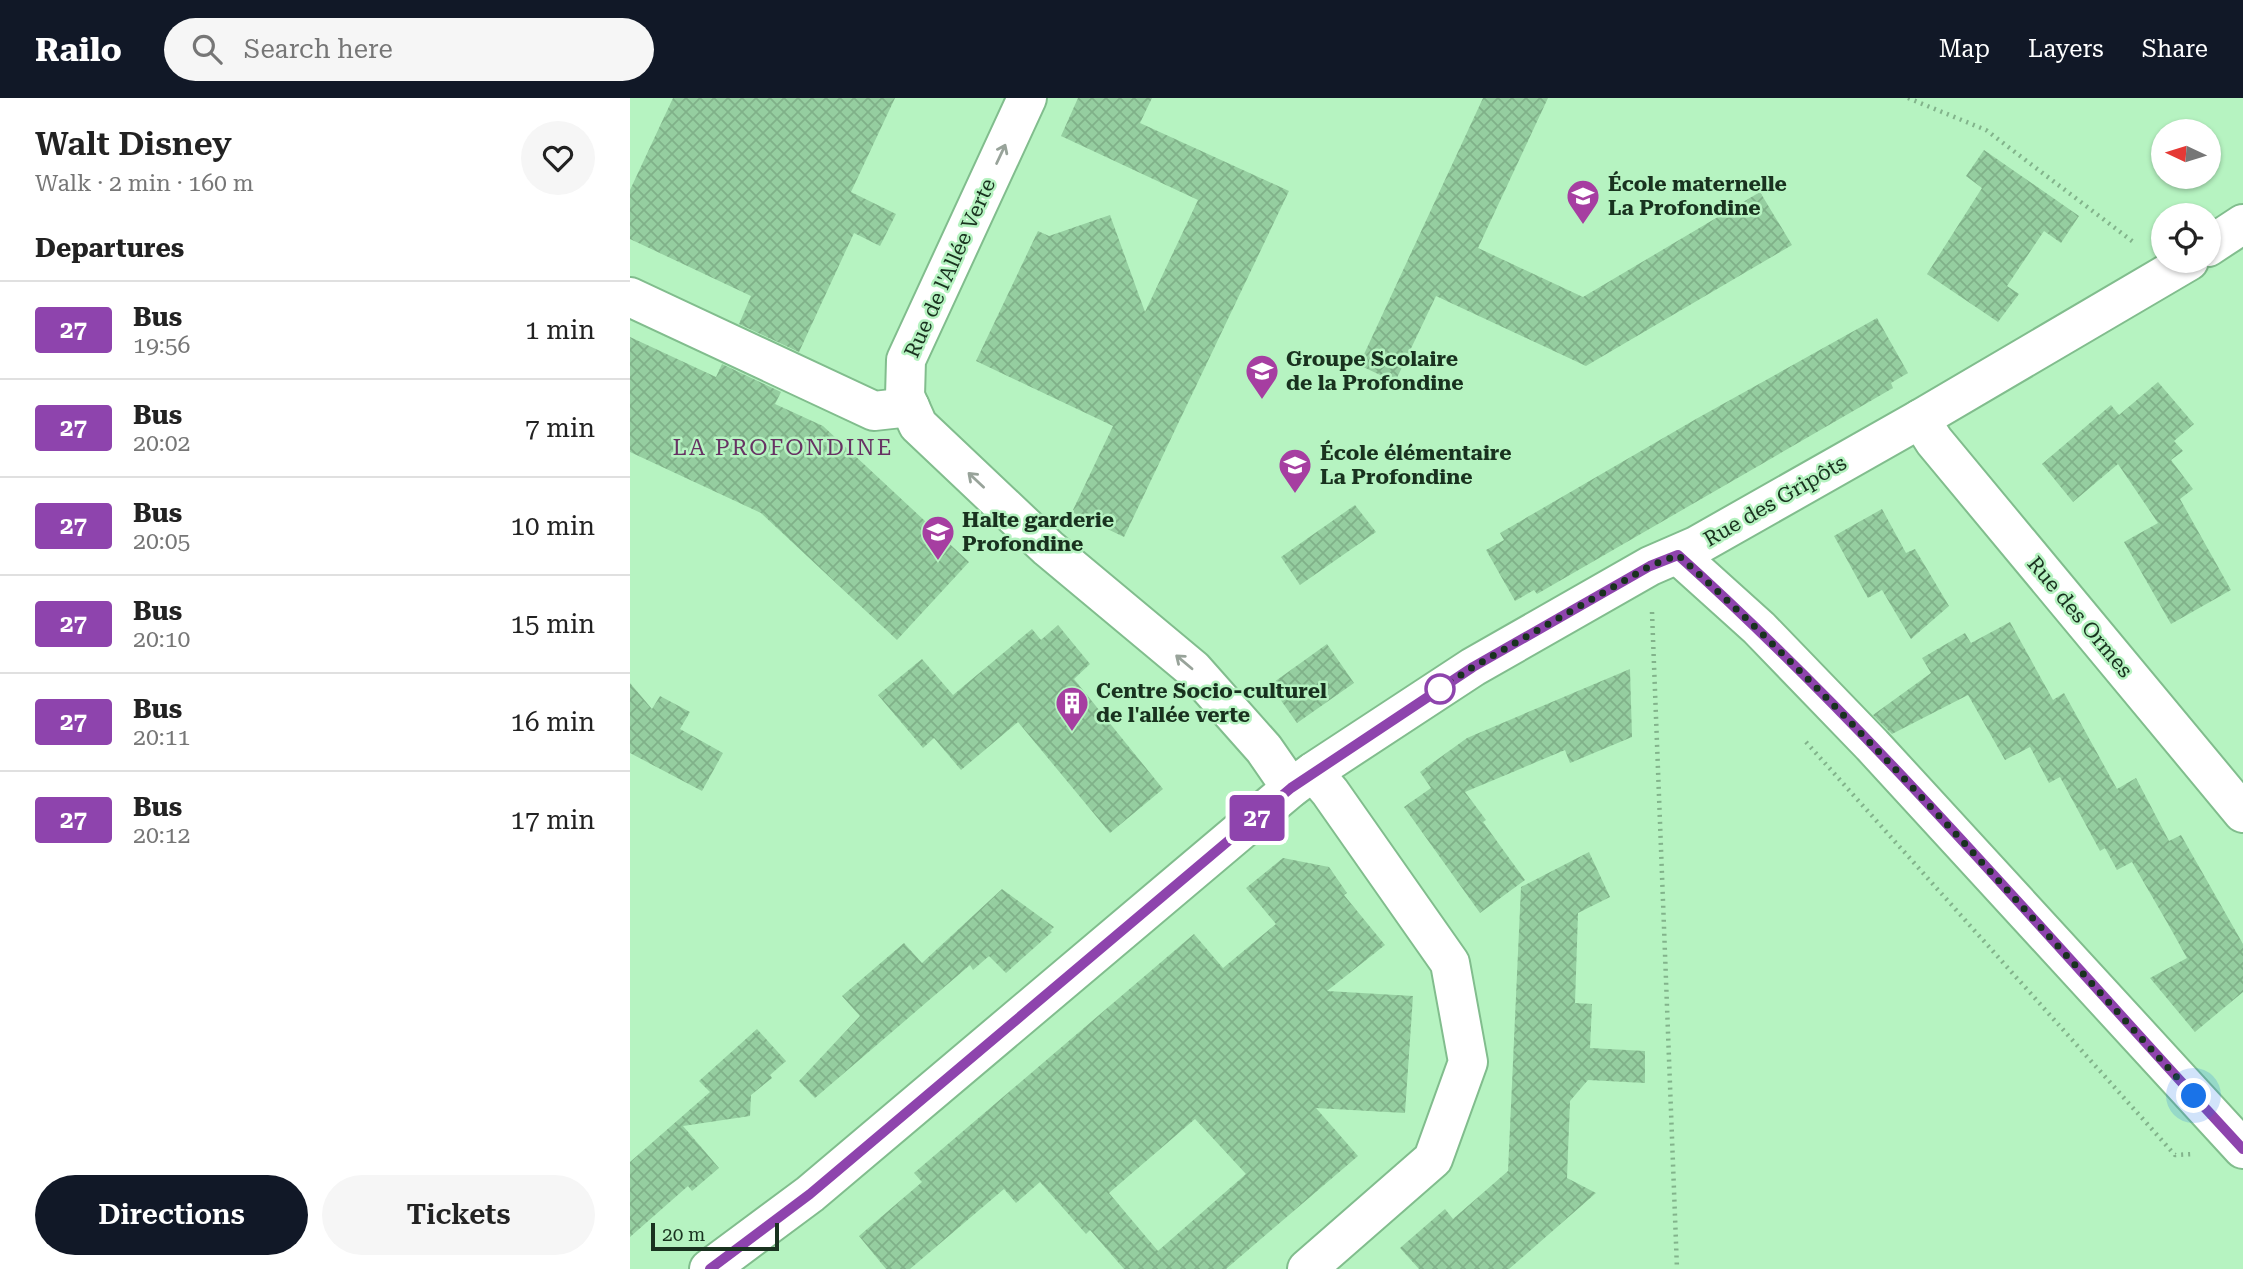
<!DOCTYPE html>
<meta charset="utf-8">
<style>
:root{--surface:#fff;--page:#f6f6f6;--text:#222;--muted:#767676;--line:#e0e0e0;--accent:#111827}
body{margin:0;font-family:"Roboto Serif",serif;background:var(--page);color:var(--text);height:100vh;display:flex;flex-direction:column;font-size:26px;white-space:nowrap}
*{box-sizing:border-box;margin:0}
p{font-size:23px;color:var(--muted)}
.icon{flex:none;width:38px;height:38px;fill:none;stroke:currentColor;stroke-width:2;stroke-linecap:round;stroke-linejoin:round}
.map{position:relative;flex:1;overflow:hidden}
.drawer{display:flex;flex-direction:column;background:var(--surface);width:630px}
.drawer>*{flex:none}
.badge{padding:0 14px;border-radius:5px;font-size:24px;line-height:46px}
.needle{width:46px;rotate:274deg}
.tools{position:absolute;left:1521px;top:21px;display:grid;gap:14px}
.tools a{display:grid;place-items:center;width:70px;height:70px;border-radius:50%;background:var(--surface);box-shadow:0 2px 5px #0004;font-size:35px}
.scale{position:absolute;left:21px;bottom:18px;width:128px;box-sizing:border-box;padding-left:7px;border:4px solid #19321f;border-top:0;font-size:19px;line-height:24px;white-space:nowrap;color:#19321f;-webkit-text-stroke:5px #b6f3c1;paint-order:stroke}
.you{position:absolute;width:35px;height:35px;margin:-18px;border:5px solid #fff;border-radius:50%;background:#1a73e8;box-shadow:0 0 0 10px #1a73e833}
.map>.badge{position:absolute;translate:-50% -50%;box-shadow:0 0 0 4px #fff}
h2{padding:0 35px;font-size:26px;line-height:63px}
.round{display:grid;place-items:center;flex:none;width:74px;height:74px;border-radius:37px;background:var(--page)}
.headline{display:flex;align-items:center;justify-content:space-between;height:119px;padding:0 35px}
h1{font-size:33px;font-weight:600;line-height:52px}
.primary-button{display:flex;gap:14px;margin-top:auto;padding:14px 35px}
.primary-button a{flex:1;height:80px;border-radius:42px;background:var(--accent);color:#fff;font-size:28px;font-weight:600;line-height:80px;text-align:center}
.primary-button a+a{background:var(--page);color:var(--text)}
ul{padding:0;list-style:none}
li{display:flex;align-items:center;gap:21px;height:98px;padding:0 35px;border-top:2px solid var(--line)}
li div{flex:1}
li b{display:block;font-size:26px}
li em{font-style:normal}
li .badge{min-width:77px;font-weight:700;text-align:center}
header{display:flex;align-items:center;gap:42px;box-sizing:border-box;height:98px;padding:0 35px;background:var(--accent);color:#fff}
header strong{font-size:33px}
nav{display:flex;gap:38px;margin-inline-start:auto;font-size:24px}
.search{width:490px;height:63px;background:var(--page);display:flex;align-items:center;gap:18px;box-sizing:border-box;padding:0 24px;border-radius:38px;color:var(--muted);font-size:26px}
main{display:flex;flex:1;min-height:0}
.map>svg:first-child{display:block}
.building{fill:url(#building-cross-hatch);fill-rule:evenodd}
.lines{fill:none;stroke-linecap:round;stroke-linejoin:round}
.minor-casing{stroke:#81bd8d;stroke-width:42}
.path{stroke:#82b38b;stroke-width:4.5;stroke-dasharray:2 5;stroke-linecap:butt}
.minor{stroke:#fff;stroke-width:38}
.oneway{stroke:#98a39a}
.line-casing{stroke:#fff;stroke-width:16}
.line{stroke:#8e44ad;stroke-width:10}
.walk{stroke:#19321f;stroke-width:7;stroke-dasharray:0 12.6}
.stop-dot{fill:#fff;stroke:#8e44ad;stroke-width:3.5}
.labels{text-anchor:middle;stroke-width:5;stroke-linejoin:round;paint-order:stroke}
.poi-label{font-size:21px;font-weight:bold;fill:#19321f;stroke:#b6f3c1;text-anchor:start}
.street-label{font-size:21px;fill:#19321f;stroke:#b6f3c1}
.neighbourhood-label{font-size:23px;letter-spacing:2px;fill:#673363;stroke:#b6f3c1}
</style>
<header>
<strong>Railo</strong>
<div class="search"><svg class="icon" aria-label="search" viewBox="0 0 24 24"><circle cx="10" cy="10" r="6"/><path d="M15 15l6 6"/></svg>Search here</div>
<nav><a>Map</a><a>Layers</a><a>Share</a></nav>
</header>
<main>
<section class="drawer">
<div class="headline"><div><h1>Walt Disney</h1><p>Walk · 2 min · 160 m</p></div><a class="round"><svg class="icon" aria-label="heart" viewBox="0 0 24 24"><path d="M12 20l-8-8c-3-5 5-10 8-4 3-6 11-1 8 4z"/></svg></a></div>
<h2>Departures</h2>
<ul>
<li><span class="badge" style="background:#8e44ad;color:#fff">27</span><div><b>Bus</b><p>19:56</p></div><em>1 min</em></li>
<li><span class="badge" style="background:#8e44ad;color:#fff">27</span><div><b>Bus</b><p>20:02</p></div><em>7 min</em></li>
<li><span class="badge" style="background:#8e44ad;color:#fff">27</span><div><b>Bus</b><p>20:05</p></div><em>10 min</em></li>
<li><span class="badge" style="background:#8e44ad;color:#fff">27</span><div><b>Bus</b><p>20:10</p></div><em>15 min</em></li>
<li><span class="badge" style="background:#8e44ad;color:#fff">27</span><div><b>Bus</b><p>20:11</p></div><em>16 min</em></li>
<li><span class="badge" style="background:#8e44ad;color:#fff">27</span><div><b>Bus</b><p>20:12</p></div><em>17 min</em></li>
</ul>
<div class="primary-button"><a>Directions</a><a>Tickets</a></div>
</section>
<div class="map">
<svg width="1613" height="1171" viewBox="0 0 1613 1171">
<defs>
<pattern id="building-cross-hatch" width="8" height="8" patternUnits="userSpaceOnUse" patternTransform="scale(1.75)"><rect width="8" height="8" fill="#95cea0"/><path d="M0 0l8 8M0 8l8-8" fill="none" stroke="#80b189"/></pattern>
</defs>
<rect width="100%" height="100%" fill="#b6f3c1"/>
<!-- building -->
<g class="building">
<polygon points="43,0 265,0 221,94 266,116 250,148 224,135 169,254 109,226 121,198 0,141 0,92"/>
<polygon points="448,0 522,0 510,25 659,93 494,439 442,414 483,328 346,263 408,133 419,138 480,117 515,214 568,102 431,38"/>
<polygon points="853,0 918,0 848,150 953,199 1130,94 1162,147 956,268 806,198 765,284 729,267"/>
<polygon points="1354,52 1449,118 1431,145 1414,133 1377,188 1389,196 1368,224 1297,176 1352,90 1336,78"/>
<polygon points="1247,220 1278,275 1261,285 1263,290 907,496 904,492 885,503 856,452 874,442 870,435 1066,321"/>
<polygon points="0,239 86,279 92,266 151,294 145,306 193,328 339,464 267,542 131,415 0,354"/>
<polygon points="1528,284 1564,326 1544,343 1553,353 1541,362 1563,391 1550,401 1601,492 1541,526 1494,444 1528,425 1488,366 1443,404 1412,366 1481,307 1489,317"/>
<polygon points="725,407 746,434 670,487 651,459"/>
<polygon points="1252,411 1276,455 1285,451 1319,508 1281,541 1252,492 1238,500 1204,438"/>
<polygon points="1380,524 1423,602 1434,595 1487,691 1506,680 1539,743 1551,737 1613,846 1613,894 1565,934 1520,880 1557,860 1538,826 1502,764 1487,772 1475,750 1470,753 1430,679 1419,685 1400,649 1375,662 1338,597 1262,636 1243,617 1301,575 1292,560 1335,535 1341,545"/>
<polygon points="428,527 460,566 444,581 533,691 480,735 388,624 331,672 304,640 293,650 248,597 292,561 323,597 402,531 411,542"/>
<polygon points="697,546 724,585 667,625 640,587"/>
<polygon points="1000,571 1002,639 940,665 935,652 835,694 856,722 853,724 895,782 850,815 774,709 801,690 790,674 837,640"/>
<polygon points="0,585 22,611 30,598 60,614 50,631 93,655 72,693 0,655"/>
<polygon points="959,754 980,799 948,815 945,905 962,906 960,950 1015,953 1015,985 958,982 940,1003 937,1080 966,1095 879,1171 789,1171 770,1150 815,1111 823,1121 878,1073 891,789"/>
<path d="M653,760L699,769L717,795L714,797L755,847L697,893L783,898L775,1015L686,1010L728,1058L596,1171H494L460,1132L456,1136L410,1084L386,1105L374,1091L280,1171H256L229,1138L292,1084L284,1075L564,836L593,870L646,826L616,790ZM565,1021L616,1076L528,1153L479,1095Z"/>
<polygon points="372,791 424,829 420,833 422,834 376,875 359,858 343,872 340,867 185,1000 169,983 230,918 212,898 274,845 292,865"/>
<polygon points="127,931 156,963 140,977 142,980 121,997 120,1018 53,1028 89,1070 62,1093 58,1088 0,1139 0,1064 80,994 69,983"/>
</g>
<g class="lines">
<defs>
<g id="minor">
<polyline points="397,0 276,262 275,298 288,327 418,450 563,571 634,651 661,690"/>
<polyline points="1578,149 1613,126"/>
<polyline points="0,199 244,313 280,309"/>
<polyline points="1290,321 1304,343 1613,715"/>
<polyline points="1048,457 1129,530 1242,647 1613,1051"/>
<polyline points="79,1171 180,1096 661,690 683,674 843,569 1020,468 1066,448 1290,321 1559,163"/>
<polyline points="677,1171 803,1061 838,964 820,865 700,694 683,674"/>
</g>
</defs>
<!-- minor casing -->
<use href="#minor" class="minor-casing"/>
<!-- path -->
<g class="path">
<polyline points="1278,0 1356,32 1506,146"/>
<polyline points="1022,514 1047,1171"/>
<polyline points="1176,644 1545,1057 1563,1056"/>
</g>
<!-- minor -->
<use href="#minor" class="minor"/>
</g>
<!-- one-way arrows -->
<defs><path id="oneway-shaft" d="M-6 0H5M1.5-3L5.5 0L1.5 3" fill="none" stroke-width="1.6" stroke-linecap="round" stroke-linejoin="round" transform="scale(1.75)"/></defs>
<g class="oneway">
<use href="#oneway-shaft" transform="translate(371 56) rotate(-65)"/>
<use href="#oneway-shaft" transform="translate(346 382) rotate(-137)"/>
<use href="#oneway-shaft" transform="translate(554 564) rotate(-140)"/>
</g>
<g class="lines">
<defs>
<path id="line" d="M80,1171L180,1096L661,690L843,569L1020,468L1048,457C1251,640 1427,851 1613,1051"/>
</defs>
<!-- line casing -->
<use href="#line" class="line-casing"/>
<!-- line -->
<use href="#line" class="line"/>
<!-- walk -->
<path class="walk" d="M810,591L843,569L1020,468L1048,457C1233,624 1396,815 1564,998"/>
</g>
<!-- icons -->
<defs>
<symbol id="school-pin" viewBox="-11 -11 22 30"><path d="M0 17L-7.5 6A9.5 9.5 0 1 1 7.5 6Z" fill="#a63ea1" stroke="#b6f3c1"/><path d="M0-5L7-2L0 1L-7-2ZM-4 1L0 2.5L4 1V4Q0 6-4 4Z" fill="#fff"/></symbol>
<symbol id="building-pin" viewBox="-11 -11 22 30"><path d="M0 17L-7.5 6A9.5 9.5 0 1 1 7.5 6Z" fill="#a63ea1" stroke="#b6f3c1"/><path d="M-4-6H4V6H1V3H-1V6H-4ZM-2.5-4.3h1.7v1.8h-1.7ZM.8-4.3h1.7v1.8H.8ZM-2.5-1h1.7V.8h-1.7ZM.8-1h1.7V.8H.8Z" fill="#fff"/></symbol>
</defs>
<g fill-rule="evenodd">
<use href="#school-pin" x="934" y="79" width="38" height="52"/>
<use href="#school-pin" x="613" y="254" width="38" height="52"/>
<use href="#school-pin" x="646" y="348" width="38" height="52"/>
<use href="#school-pin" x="289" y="415" width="38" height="52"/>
<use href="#building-pin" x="423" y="586" width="38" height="52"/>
</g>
<!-- markers -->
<circle class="stop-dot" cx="810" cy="591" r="14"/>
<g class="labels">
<!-- poi labels -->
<g class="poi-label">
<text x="978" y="93">École maternelle<tspan x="978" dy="24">La Profondine</tspan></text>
<text x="656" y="268">Groupe Scolaire<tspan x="656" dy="24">de la Profondine</tspan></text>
<text x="690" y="362">École élémentaire<tspan x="690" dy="24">La Profondine</tspan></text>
<text x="332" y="429">Halte garderie<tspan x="332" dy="24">Profondine</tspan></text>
<text x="466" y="600">Centre Socio-culturel<tspan x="466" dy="24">de l'allée verte</tspan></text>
</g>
<!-- street labels -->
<g class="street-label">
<text transform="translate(320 170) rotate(-66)" y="7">Rue de l'Allée Verte</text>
<text transform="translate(1145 403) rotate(-30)" y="7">Rue des Gripôts</text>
<text transform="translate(1450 519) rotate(50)" y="7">Rue des Ormes</text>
</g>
<!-- neighbourhood labels -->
<g class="neighbourhood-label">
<text x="153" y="357">LA PROFONDINE</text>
</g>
</g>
</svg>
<div class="tools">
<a><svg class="needle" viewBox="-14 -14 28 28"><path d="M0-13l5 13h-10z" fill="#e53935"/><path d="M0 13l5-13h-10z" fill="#767676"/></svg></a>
<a><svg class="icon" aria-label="locate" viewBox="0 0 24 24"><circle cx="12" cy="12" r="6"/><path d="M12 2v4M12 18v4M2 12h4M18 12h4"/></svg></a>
</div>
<div class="scale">20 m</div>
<div class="you" style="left:1564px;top:998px"></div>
<b class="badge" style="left:627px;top:720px;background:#8e44ad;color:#fff">27</b>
</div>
</main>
